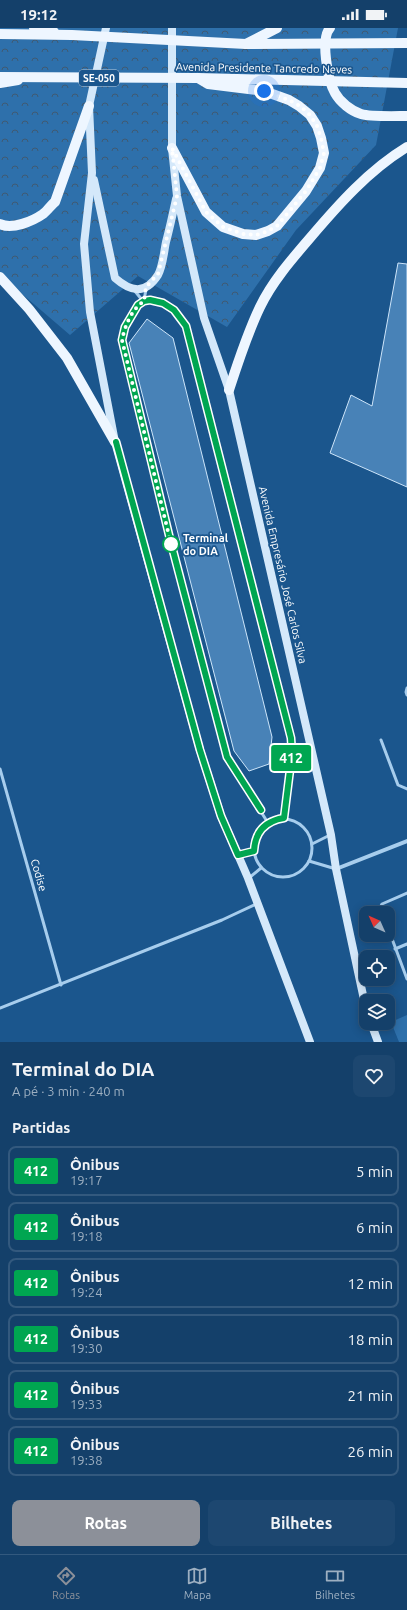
<!DOCTYPE html>
<html lang="pt">
<meta charset="utf-8">
<style>
:root{--surface:#14406a;--page:#1d4770;--text:#f1f3f6;--muted:#9dafc1;--line:#33597e;--accent:#8c9099}
body{margin:0;font-family:Ubuntu,sans-serif;background:var(--page);color:var(--text);height:100vh;display:flex;flex-direction:column;font-size:15px;white-space:nowrap}
*{box-sizing:border-box;margin:0}
p{font-size:13px;color:var(--muted)}
.icon{flex:none;width:22px;height:22px;fill:none;stroke:currentColor;stroke-width:2;stroke-linecap:round;stroke-linejoin:round}
.map{position:relative;height:1014px;overflow:hidden}
.drawer{display:flex;flex-direction:column;background:var(--surface);flex:1}
.drawer>*{flex:none}
.badge{padding:0 8px;border-radius:3px;font-size:14px;line-height:26px}
.needle{width:26px;rotate:315deg}
.fabs{position:absolute;left:359px;top:878px;display:grid;gap:8px}
.fabs a{display:grid;place-items:center;width:36px;height:36px;border-radius:8px;background:var(--surface);box-shadow:0 2px 10px #0003,0 0 0 1px var(--line);font-size:20px}
.you{position:absolute;width:20px;height:20px;margin:-10px;border:3px solid #fff;border-radius:50%;background:#1a73e8;box-shadow:0 0 0 6px #1a73e833}
.map>.badge{position:absolute;translate:-50% -50%;box-shadow:0 0 0 2px #fff}
h2{padding:0 12px;font-size:15px;line-height:36px}
.round{display:grid;place-items:center;flex:none;width:42px;height:42px;border-radius:8px;background:var(--page)}
.summary{display:flex;align-items:center;justify-content:space-between;height:68px;padding:0 12px}
h1{font-size:19px;font-weight:700;line-height:30px}
.button{display:flex;gap:8px;margin-top:auto;padding:8px 12px}
.button a{flex:1;height:46px;border-radius:8px;background:var(--accent);color:#fff;font-size:16px;font-weight:700;line-height:46px;text-align:center}
.button a+a{background:var(--page);color:var(--text)}
ul{padding:0;list-style:none}
li{display:flex;align-items:center;gap:12px;height:50px;margin:0 8px 6px;padding:0 4px;border:2px solid var(--line);border-radius:8px}
li div{flex:1}
li b{display:block;font-size:15px}
li em{font-style:normal}
li .badge{min-width:44px;font-weight:700;text-align:center}
.status{display:flex;justify-content:space-between;align-items:center;height:28px;padding:0 20px;background:var(--surface);direction:ltr}
.status svg{height:11px;fill:currentColor}
.tab-bar{display:flex;justify-content:space-around;align-items:center;height:56px;border-top:1px solid var(--line);background:var(--surface);font-size:11px;color:var(--muted)}
.tab-bar a{display:grid;justify-items:center;gap:2px}
.tab-bar .selected{color:var(--accent)}
.map>svg:first-child{display:block}
.grass{fill:#2e70ab}
.park{fill:url(#park-crowns)}
.building{fill:#4882b7;stroke:#cde5fa}
.lines{fill:none;stroke-linecap:round;stroke-linejoin:round}
.service{stroke:#a7cded;stroke-width:3}
.minor{stroke:#a7cded;stroke-width:4}
.secondary{stroke:#d4e8fa;stroke-width:8}
.primary{stroke:#eef6ff;stroke-width:10}
.primary-bridge{stroke:#eef6ff;stroke-width:10}
.line-casing{stroke:#fff;stroke-width:9}
.line{stroke:#00a651;stroke-width:6}
.walk{stroke:#fff;stroke-width:4;stroke-dasharray:0 7.2}
.stop-dot{fill:#fff;stroke:#00a651;stroke-width:2}
.labels{text-anchor:middle;stroke-width:3.5;stroke-linejoin:round;paint-order:stroke}
.shield{fill:#1b568d;stroke:#bcd;stroke-width:1}
.shield-label{font-size:10px;font-weight:bold;fill:#fff}
.street-label{font-size:11px;fill:#fff;stroke:#1b568d}
.stop-label{font-size:11px;font-weight:bold;fill:#fff;stroke:#1b568d;text-anchor:start}
</style>
<div class="status"><b>19:12</b><svg viewBox="0 0 49 12"><path d="M0 12V9h3v3zM5 12V6h3v6zM10 12V3h3v9zM15 12V0h3v12zM26 1h20v11H26zM47 4h2v5h-2z"/></svg></div>
<div class="map">
<svg width="407" height="1014" viewBox="0 0 407 1014">
<defs>
<pattern id="park-crowns" width="20" height="18" patternUnits="userSpaceOnUse"><rect width="20" height="18" fill="#2e70ab"/><path d="M2 6a3 3 0 1 1 6 0M12 15a3 3 0 1 1 6 0" fill="none" stroke="#405a72"/></pattern>
</defs>
<rect width="100%" height="100%" fill="#1b568d"/>
<!-- grass -->
<polygon class="grass" points="407,987 407,1014 399,1014 391,994"/>
<!-- park -->
<polygon class="park" points="0,0 398,0 376,117 296,202 227,299 138,248 70,307 0,247"/>
<!-- building -->
<g class="building">
<polygon points="398,235 407,236 407,459 330,425 351,367 372,378"/>
<polygon points="147,291 173,310 272,709 269,736 249,743 234,723 129,315"/>
</g>
<g class="lines">
<!-- service -->
<g class="service">
<polyline points="134,262 143,273"/>
<polyline points="144,273 146,261"/>
<polyline points="407,660 406,664 407,667"/>
<polyline points="381,712 398,757 407,761"/>
<polyline points="0,741 61,957"/>
<circle cx="283" cy="820" r="29"/>
<polyline points="268,795 227,729 170,511 122,312 125,299 138,277 144,273 150,272 163,275 174,282 186,298 291,710 292,725 284,791"/>
<polyline points="312,816 330,807"/>
<polyline points="240,827 254,823"/>
<polyline points="309,833 336,841"/>
<polyline points="249,850 261,840"/>
<polyline points="383,885 381,878 382,876 407,865"/>
<polyline points="388,900 407,951"/>
<polyline points="395,921 407,916"/>
<polyline points="0,980 222,892 256,876"/>
</g>
<!-- minor -->
<polyline class="minor" points="336,841 407,813"/>
<!-- secondary -->
<g class="secondary">
<polyline points="106,0 89,78 92,145 84,216 90,284 115,414 200,722 221,788 248,850 310,1014"/>
<polyline points="172,0 172,120 177,168 204,290 229,362 331,807 336,841 366,981"/>
<path d="M94,152L115,250C131,264 145,267 158,247C163,238 164,223 166,214C170,199 173,185 176,171"/>
<polyline points="371,995 378,1014"/>
</g>
<!-- primary -->
<g class="primary">
<polyline points="34,0 54,4"/>
<path d="M330,0C320,11 328,53 335,65C340,74 351,83 361,86C370,89 396,88 407,88"/>
<polyline points="246,16 277,0"/>
<polyline points="0,55 18,52"/>
<polyline points="172,120 206,184 223,199 243,206 256,207 268,203 277,198 306,163 320,140 324,125 321,110 317,98 310,87 299,78 289,72 264,63 208,56 198,50"/>
<path d="M0,196C12,202 33,193 43,186C47,183 51,177 55,174L89,78"/>
<polyline points="0,249 29,281 67,330 115,414"/>
<path d="M229,362C238,334 247,306 260,279C272,254 291,232 310,210C338,177 369,142 407,119"/>
</g>
<!-- primary-bridge -->
<g class="primary-bridge">
<polyline points="0,6 72,7 246,16 407,15"/>
<polyline points="0,49 198,50 407,55"/>
</g>
</g>
<g class="lines">
<defs>
<path id="line" d="M116,414L200,722L221,788L238,827L254,823C255,804 265,793 284,790L292,726L291,710L186,298L174,282L163,275L150,272L144,273L138,277L125,299L122,312L170,511L227,729L261,782"/>
</defs>
<!-- line casing -->
<use href="#line" class="line-casing"/>
<!-- line -->
<use href="#line" class="line"/>
<!-- walk -->
<path class="walk" d="M171,516L122,312C125,298 131,282 144,273L146,259L158,246L177,168L172,120L206,184L223,199L243,206L256,207L268,203L277,198L306,163L320,140L324,125L321,110L317,98L310,87L300,78L289,72L264,63"/>
</g>
<!-- markers -->
<circle class="stop-dot" cx="171" cy="516" r="8"/>
<g class="labels">
<!-- shield labels -->
<rect class="shield" x="79" y="42" width="40" height="16" rx="3"/>
<g class="shield-label">
<text x="99" y="54">SE-050</text>
</g>
<!-- street labels -->
<g class="street-label">
<text transform="translate(264 40) rotate(1)" y="4">Avenida Presidente Tancredo Neves</text>
<text transform="translate(283 547) rotate(77)" y="4">Avenida Empresário José Carlos Silva</text>
<text transform="translate(39 847) rotate(74)" y="4">Codise</text>
</g>
<!-- stop labels -->
<g class="stop-label">
<text x="183" y="514">Terminal<tspan x="183" dy="13">do DIA</tspan></text>
</g>
</g>
</svg>
<div class="fabs">
<a><svg class="needle" viewBox="-14 -14 28 28"><path d="M0-13l5 13h-10z" fill="#e53935"/><path d="M0 13l5-13h-10z" fill="#9dafc1"/></svg></a>
<a><svg class="icon" aria-label="locate" viewBox="0 0 24 24"><circle cx="12" cy="12" r="6"/><path d="M12 2v4M12 18v4M2 12h4M18 12h4"/></svg></a>
<a><svg class="icon" aria-label="layers" viewBox="0 0 24 24"><path d="M12 4l9 5-9 5-9-5zM3 14l9 5 9-5"/></svg></a>
</div>
<div class="you" style="left:264px;top:63px"></div>
<b class="badge" style="left:291px;top:730px;background:#00a651;color:#fff">412</b>
</div>
<section class="drawer">
<div class="summary"><div><h1>Terminal do DIA</h1><p>A pé · 3 min · 240 m</p></div><a class="round"><svg class="icon" aria-label="heart" viewBox="0 0 24 24"><path d="M12 20l-8-8c-3-5 5-10 8-4 3-6 11-1 8 4z"/></svg></a></div>
<h2>Partidas</h2>
<ul>
<li><span class="badge" style="background:#00a651;color:#fff">412</span><div><b>Ônibus</b><p>19:17</p></div><em>5 min</em></li>
<li><span class="badge" style="background:#00a651;color:#fff">412</span><div><b>Ônibus</b><p>19:18</p></div><em>6 min</em></li>
<li><span class="badge" style="background:#00a651;color:#fff">412</span><div><b>Ônibus</b><p>19:24</p></div><em>12 min</em></li>
<li><span class="badge" style="background:#00a651;color:#fff">412</span><div><b>Ônibus</b><p>19:30</p></div><em>18 min</em></li>
<li><span class="badge" style="background:#00a651;color:#fff">412</span><div><b>Ônibus</b><p>19:33</p></div><em>21 min</em></li>
<li><span class="badge" style="background:#00a651;color:#fff">412</span><div><b>Ônibus</b><p>19:38</p></div><em>26 min</em></li>
</ul>
<div class="button"><a>Rotas</a><a>Bilhetes</a></div>
</section>
<nav class="tab-bar">
<a class="selected"><svg class="icon" aria-label="directions" viewBox="0 0 24 24"><path d="M12 3l9 9-9 9-9-9zM9 14v-3h6M13 9l2 2-2 2"/></svg>Rotas</a>
<a><svg class="icon" aria-label="map" viewBox="0 0 24 24"><path d="M3 6l6-2 6 2 6-2v14l-6 2-6-2-6 2zM9 4v14M15 6v14"/></svg>Mapa</a>
<a><svg class="icon" aria-label="tickets" viewBox="0 0 24 24"><path d="M3 7h18v10H3zM15 7v10"/></svg>Bilhetes</a>
</nav>
